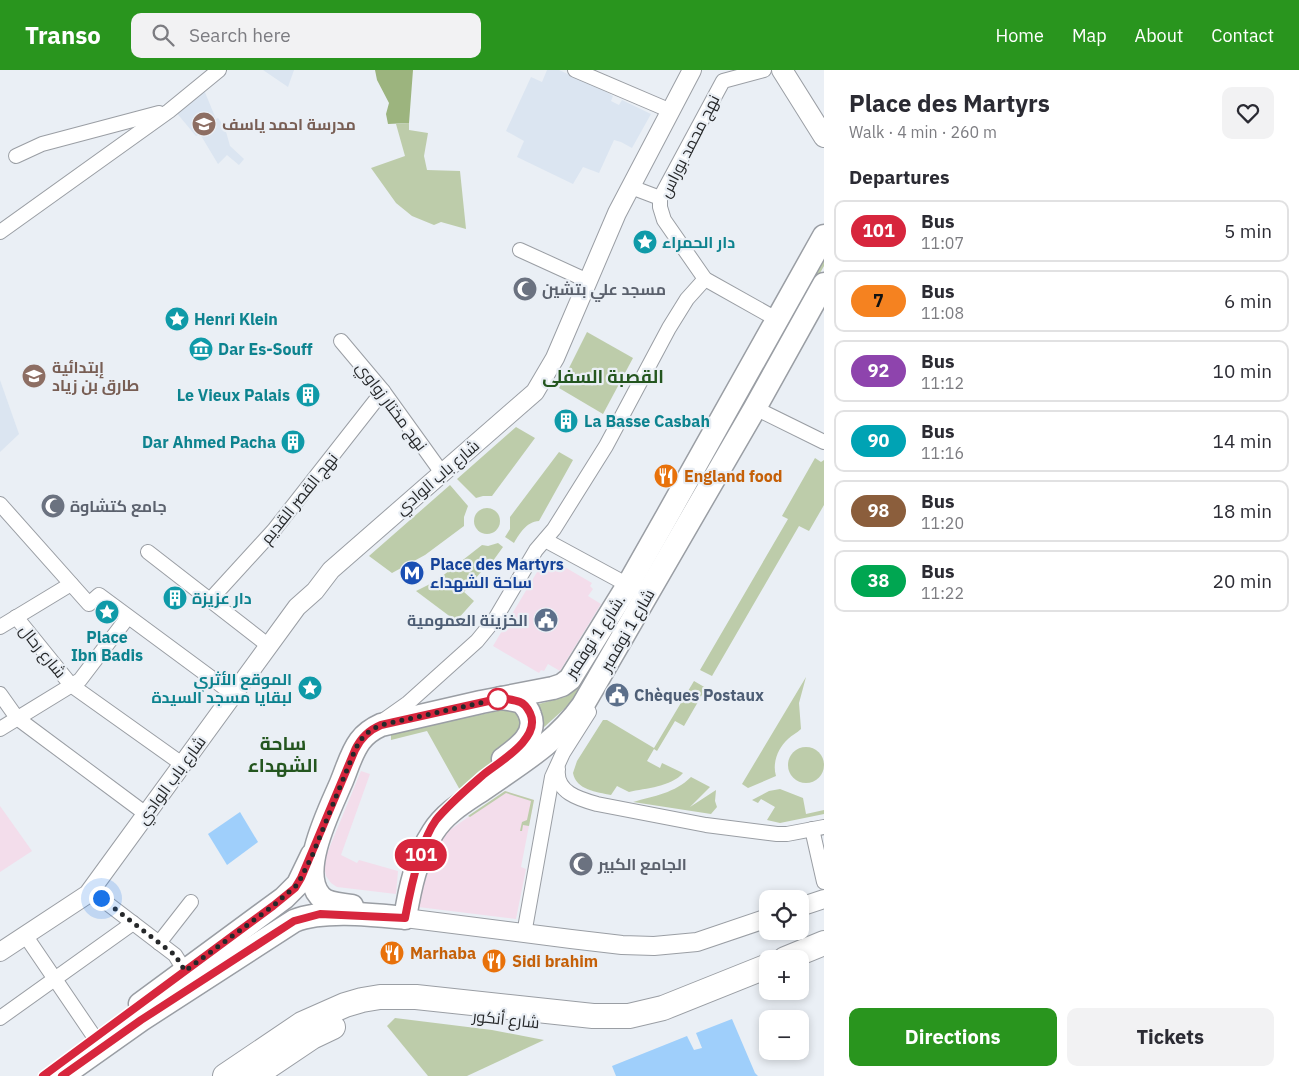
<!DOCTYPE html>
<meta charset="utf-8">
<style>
:root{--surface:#fff;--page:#f2f2f3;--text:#2b2b33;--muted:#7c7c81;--line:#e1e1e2;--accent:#29951e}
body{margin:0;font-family:"IBM Plex Sans",Cairo,sans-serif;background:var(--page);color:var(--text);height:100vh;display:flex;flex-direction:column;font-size:19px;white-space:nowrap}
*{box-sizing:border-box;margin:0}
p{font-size:16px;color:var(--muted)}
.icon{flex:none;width:28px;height:28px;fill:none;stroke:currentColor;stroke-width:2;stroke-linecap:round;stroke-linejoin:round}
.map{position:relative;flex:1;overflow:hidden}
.side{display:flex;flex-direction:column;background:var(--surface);width:475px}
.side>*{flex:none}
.badge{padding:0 10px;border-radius:16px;font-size:18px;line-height:32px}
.controls{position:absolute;left:759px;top:820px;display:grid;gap:10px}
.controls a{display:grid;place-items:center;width:50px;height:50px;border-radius:10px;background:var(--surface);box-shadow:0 2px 8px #0003;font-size:25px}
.you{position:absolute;width:25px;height:25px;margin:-12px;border:4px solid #fff;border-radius:50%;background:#1a73e8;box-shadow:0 0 0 8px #1a73e833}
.map>.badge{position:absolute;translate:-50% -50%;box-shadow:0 0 0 2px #fff}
h2{padding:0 25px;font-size:19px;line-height:45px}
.round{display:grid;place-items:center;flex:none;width:52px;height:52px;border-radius:10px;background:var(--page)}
.overview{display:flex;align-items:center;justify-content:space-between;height:85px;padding:0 25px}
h1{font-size:24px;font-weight:700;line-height:38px}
.primary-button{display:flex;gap:10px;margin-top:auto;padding:10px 25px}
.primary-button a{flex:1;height:58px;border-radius:10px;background:var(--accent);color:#fff;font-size:20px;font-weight:700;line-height:58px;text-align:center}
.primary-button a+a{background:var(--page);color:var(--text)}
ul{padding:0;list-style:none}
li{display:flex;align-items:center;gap:15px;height:62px;margin:0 10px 8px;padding:0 15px;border:2px solid var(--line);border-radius:10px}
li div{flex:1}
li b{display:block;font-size:19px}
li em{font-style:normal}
li .badge{min-width:55px;font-weight:700;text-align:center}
header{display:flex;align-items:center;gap:30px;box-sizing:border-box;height:70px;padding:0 25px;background:var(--accent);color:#fff}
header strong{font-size:24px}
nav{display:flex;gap:28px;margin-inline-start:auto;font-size:18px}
.search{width:350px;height:45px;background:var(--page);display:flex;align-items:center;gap:12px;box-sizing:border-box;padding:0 18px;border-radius:10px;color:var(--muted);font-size:19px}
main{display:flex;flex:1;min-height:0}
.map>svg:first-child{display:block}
.commercial{fill:#f3ddeb}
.built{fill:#dbe5f1}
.green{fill:#bdccaa}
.forest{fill:#9cb47e}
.water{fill:#9fcffb}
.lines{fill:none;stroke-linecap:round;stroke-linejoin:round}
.minor-casing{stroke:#9a9ea4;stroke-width:16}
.tertiary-casing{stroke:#9a9ea4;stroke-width:20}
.secondary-casing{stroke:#9a9ea4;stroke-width:22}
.primary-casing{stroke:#9a9ea4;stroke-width:25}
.trunk-casing{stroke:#9a9ea4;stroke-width:26}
.minor{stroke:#fff;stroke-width:14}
.tertiary{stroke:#fff;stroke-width:18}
.secondary{stroke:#fff;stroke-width:20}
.primary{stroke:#fff;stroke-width:22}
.trunk{stroke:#fff;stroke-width:24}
.line-casing{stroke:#fff;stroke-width:11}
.line{stroke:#d7263d;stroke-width:8}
.walk{stroke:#26282a;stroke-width:5;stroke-dasharray:0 9}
.stop-dot{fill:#fff;stroke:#d7263d;stroke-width:2.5}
.labels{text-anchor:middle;stroke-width:4.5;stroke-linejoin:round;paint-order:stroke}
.education-label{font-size:16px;font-weight:bold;fill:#785e54;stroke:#eaeff5;text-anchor:start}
.street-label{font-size:16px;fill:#26282a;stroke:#eaeff5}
.culture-label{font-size:16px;font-weight:bold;fill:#0d838f;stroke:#eaeff5;text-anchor:start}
.worship-label{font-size:16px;font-weight:bold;fill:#5b616d;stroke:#eaeff5;text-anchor:start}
.food-label{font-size:16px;font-weight:bold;fill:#c56008;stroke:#eaeff5;text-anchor:start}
.transit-label{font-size:16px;font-weight:bold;fill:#164399;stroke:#eaeff5;text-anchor:start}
.service-label{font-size:16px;font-weight:bold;fill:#4e5e75;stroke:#eaeff5;text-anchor:end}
.neighbourhood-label{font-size:18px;font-weight:bold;fill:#24561f;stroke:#eaeff5}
.quarter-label{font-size:19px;font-weight:bold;fill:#24561f;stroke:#eaeff5}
</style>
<header>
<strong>Transo</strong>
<div class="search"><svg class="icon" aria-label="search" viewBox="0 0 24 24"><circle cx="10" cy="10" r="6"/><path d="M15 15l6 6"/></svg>Search here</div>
<nav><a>Home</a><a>Map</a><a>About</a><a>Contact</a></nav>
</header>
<main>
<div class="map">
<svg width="824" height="1006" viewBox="0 0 824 1006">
<rect width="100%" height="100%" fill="#eaeff5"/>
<!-- commercial -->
<g class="commercial">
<polygon points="543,492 552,497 556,492 592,513 590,516 593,519 588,526 601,534 560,601 548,594 544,601 541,600 539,603 493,576"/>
<polygon points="361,701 370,704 341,785 357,793 359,790 398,801 396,824 337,817 331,813 326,806 324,796 326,786"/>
<polygon points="505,721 534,730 521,797 526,799 516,849 418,837 430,785 447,762"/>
<polygon points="0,736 32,781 0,802"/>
</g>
<!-- built -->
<g class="built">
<polygon points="263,0 294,0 288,17"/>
<polygon points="547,0 559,0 603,20 613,26 611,31 619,35 622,30 651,44 632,78 621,72 614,70 599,103 583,97 573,114 517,87 524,71 506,61 531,7 542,12"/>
<polygon points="204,20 216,49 218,48 225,58 230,76 244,89 239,95 227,85 218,94 200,64 196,66 175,41"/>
<polygon points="0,310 19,364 0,382"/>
</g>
<!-- green -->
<g class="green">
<polygon points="409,53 409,60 428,63 424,86 427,100 460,101 466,159 441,152 434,155 412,146 396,133 371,98 405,86 396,54"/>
<polygon points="824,185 824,196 732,359 574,630 542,659 535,635 565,627 575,618"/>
<polygon points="587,262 633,288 603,344 559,318"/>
<polygon points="516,357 535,368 492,426 483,426 476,428 457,409"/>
<path d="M559,382L573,390L539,451C526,452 520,463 514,473L505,467L510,459V447Z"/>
<polygon points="815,388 821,392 824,390 824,435 809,461 799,456 712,606 700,600 788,449 782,446"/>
<polygon points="450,415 468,436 464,447 464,456 425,485 392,503 369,486"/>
<circle cx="487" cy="451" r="13"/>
<polygon points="498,473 503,477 490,495 486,496 464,522 474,531 456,551 416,521 436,511 482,475 488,476"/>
<path d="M806,607L799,633L801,659C797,663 792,665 788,669C778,678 772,693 776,706L748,718L742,714Z"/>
<path d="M694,611L706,618L684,656L675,651L657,681L654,679L647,691L660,698L662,693L683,703C671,717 646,718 629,722L617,716L611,725C597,722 576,720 573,703L577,691L603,650H607L654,678Z"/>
<polygon points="512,638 522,643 522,669 460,720 427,661 391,670 391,663"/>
<circle cx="806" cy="695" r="18"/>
<path d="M691,707L710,717L690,737L716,720L715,731L717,737L711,744L633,732C654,726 675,723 691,707Z"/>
<polygon points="780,719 803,728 806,744 824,740 824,744 780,753 767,750 775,737 761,729 758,733 752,730 769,721"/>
<polygon points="505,721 534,730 529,756 523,755 522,761 520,761 522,752 527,750 531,731 506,723 470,747 468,746"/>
<polygon points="395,948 492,960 544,970 467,1006 428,1006 387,956"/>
</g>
<!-- forest -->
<polygon class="forest" points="375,0 413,0 409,53 388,54 386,44 389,33 377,10"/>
<!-- water -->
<g class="water">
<polygon points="240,742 258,772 227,795 208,764"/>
<polygon points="732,949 755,1003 758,1006 616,1006 612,996 687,966 694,980 702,978 696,963"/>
</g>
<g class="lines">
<defs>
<g id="minor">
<polyline points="575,0 671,41"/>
<polyline points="764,0 723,11 660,128 660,137 664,150 705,209 778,250"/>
<polyline points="16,86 42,74 159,43"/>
<polyline points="631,117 660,128"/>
<polyline points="0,162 169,41 219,0"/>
<polyline points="520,180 588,211"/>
<polyline points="341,271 383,321 442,403"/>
<polyline points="755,338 824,372"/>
<polyline points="0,434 89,534 99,525 233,624"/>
<polyline points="545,470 628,515"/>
<polyline points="148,482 269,576"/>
<polyline points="210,530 274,460 383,321"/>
<polyline points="16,547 71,615 182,694"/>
<polyline points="0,557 71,514"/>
<polyline points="0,624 17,648 146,744"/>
<polyline points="384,650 408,633 477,571 495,549 536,480 554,459 606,376 669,258 687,229 705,209"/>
<polyline points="0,659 80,610 128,547"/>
<path d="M558,699C555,722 579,729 597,734L706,755L777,764H787L824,757"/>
<polyline points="812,759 824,812"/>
<polyline points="91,821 175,885 185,901"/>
<polyline points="524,864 552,707 563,683 589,642"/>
<polyline points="25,865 95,968"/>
<polyline points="159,873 191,832"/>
<polyline points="0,948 133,853"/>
</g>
<g id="tertiary">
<polyline points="800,837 824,829"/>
<polyline points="405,848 571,869 622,875 654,876 697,872 768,848"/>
<polyline points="0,882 88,824 297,537 315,521 331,500 535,322 555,288 617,143 692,0"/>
</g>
<polyline id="secondary" points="782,0 824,67"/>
<g id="primary">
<path d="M501,628C507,629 516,630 521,632C525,635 529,641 530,645C538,665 516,679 503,689"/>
<path d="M352,836C342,834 327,835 320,826C298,801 330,739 341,713C347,699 351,683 360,671C366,663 372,659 381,655L481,632L553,618L562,615L570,609L628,515L671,439L824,166"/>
<polyline points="140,934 284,828 298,814 312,785"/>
<path d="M62,1006L141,950L294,851C323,839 374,845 405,848C410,818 416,788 433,762C445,743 464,732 482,720C519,694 556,673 583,635L755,338L824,214"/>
</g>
<g id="trunk">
<polyline points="785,889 824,873"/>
<polyline points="225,1006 302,954 345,935 362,930 380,927 416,927 593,946 629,946 663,938 768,896"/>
<polyline points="254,1006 312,967 333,957"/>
</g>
</defs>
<!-- minor casing -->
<use href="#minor" class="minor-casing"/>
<!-- tertiary casing -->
<use href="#tertiary" class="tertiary-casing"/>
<!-- secondary casing -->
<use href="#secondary" class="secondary-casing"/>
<!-- primary casing -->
<use href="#primary" class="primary-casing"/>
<!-- trunk casing -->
<use href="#trunk" class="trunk-casing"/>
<!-- minor -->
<use href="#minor" class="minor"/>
<!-- tertiary -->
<use href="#tertiary" class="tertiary"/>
<!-- secondary -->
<use href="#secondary" class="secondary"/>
<!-- primary -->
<use href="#primary" class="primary"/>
<!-- trunk -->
<use href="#trunk" class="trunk"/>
</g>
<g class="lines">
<defs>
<path id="line" d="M43,1006L273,836L295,818L301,808L355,680C361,667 369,660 381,655L502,628C507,629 515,630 520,632C525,634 528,639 530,643C542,668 499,692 483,705C467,719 449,734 436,750C420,772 410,821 405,848L320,844L294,851L141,950L62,1006"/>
</defs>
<!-- line casing -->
<use href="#line" class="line-casing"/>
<!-- line -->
<use href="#line" class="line"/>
<!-- walk -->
<path class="walk" d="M101,828L175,885L185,901L273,836L298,814L312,786L355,680C361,667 369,660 381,655L502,628L498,629"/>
</g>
<!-- icons -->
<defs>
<symbol id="school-disc" viewBox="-11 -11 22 22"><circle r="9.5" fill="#8d6e63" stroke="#eaeff5"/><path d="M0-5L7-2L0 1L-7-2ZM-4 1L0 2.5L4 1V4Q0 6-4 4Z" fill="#fff"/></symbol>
<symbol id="sight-disc" viewBox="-11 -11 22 22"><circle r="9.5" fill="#0f9aa8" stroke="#eaeff5"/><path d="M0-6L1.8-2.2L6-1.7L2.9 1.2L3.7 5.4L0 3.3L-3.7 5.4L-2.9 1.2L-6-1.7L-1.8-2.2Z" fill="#fff"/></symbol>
<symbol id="mosque-disc" viewBox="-11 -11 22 22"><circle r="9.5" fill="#6b7280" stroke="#eaeff5"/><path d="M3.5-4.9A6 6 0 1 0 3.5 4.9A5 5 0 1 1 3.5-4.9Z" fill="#fff"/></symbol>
<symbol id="museum-disc" viewBox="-11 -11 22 22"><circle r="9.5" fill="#0f9aa8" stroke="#eaeff5"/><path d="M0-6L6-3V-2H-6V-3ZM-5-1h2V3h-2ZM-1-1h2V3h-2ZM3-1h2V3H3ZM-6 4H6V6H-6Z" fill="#fff"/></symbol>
<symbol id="building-disc" viewBox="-11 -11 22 22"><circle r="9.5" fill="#0f9aa8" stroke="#eaeff5"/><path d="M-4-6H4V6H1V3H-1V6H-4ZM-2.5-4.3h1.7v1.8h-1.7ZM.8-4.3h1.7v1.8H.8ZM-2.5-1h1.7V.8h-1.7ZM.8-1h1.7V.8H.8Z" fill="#fff"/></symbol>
<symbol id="restaurant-disc" viewBox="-11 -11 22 22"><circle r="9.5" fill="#e8710a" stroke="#eaeff5"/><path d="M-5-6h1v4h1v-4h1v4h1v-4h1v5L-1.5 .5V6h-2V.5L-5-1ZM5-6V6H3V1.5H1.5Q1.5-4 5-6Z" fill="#fff"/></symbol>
<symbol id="metro-disc" viewBox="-11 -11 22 22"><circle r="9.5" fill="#1a4fb4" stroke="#eaeff5"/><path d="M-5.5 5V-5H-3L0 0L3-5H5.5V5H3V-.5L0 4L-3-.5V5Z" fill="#fff"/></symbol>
<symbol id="civic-disc" viewBox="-11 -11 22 22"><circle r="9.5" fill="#5c6f8a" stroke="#eaeff5"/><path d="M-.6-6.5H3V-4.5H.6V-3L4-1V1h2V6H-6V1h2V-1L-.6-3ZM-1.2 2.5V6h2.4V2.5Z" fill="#fff"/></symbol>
</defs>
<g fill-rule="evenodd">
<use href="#school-disc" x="190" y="40" width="28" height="28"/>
<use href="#sight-disc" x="631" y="158" width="28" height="28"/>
<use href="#mosque-disc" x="511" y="205" width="28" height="28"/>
<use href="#sight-disc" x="163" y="235" width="28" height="28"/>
<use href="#museum-disc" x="187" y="265" width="28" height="28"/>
<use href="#school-disc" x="20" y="292" width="28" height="28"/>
<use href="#building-disc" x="294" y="311" width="28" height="28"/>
<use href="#building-disc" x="552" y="337" width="28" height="28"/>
<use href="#building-disc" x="279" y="358" width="28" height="28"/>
<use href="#restaurant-disc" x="652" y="392" width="28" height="28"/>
<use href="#mosque-disc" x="39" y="422" width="28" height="28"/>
<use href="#metro-disc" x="398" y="489" width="28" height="28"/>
<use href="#building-disc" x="161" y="514" width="28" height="28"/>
<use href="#sight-disc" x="93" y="528" width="28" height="28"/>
<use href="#civic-disc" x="532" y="536" width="28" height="28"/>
<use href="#sight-disc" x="296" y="604" width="28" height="28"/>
<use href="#civic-disc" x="603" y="611" width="28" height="28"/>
<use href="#mosque-disc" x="567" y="780" width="28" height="28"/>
<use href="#restaurant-disc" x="378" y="869" width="28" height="28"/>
<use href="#restaurant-disc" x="480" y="877" width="28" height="28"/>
</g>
<!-- markers -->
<circle class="stop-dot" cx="498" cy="629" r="10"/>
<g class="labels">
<!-- education labels -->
<g class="education-label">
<text x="222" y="60">مدرسة احمد ياسف</text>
<text x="52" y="303">إبتدائية<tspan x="52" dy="18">طارق بن زياد</tspan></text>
</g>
<!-- street labels -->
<g class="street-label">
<text transform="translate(689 76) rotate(-63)" y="6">نهج محمد بوراس</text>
<text transform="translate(392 336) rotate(53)" y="6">نهج مختار زواوي</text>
<text transform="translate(437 407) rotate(-41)" y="6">شارع باب الوادي</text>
<text transform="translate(299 428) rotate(-51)" y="6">نهج القصر القديم</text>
<text transform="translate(627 560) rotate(-60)" y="6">شارع 1 نوفمبر</text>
<text transform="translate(595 566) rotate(-57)" y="6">شارع 1 نوفمبر.</text>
<text transform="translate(43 581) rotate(51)" y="6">شارع رحال</text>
<text transform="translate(171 710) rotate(-54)" y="6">شارع باب الوادي</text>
<text transform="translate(506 949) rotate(6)" y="6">شارع أنكور</text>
</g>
<!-- culture labels -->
<g class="culture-label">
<text x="662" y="178">دار الحمراء</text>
<text x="194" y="255">Henri Klein</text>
<text x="218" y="285">Dar Es-Souff</text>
<text x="290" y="331" text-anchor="end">Le Vieux Palais</text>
<text x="584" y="357">La Basse Casbah</text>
<text x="276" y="378" text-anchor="end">Dar Ahmed Pacha</text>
<text x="192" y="534">دار عزيزة</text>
<text x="107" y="573" text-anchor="middle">Place<tspan x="107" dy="18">Ibn Badis</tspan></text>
<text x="292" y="615" text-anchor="end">الموقع الأثري<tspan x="292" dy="18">لبقايا مسجد السيدة</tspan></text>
</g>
<!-- worship labels -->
<g class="worship-label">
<text x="542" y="225">مسجد علي بتشين</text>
<text x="70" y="442">جامع كتشاوة</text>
<text x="598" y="800">الجامع الكبير</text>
</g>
<!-- food labels -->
<g class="food-label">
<text x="684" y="412">England food</text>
<text x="410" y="889">Marhaba</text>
<text x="512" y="897">Sidi brahim</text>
</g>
<!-- transit labels -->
<g class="transit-label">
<text x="430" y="500">Place des Martyrs<tspan x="430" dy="18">ساحة الشهداء</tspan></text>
</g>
<!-- service labels -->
<g class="service-label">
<text x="528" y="556">الخزينة العمومية</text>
<text x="634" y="631" text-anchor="start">Chèques Postaux</text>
</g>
<!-- neighbourhood labels -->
<g class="neighbourhood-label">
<text x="603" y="313">القصبة السفلى</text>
</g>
<!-- quarter labels -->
<g class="quarter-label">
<text x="283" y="680">ساحة<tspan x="283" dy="22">الشهداء</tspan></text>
</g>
</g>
</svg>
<div class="controls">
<a><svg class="icon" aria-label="locate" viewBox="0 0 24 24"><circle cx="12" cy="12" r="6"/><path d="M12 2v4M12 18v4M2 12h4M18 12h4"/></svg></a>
<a>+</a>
<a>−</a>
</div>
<div class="you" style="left:101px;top:828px"></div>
<b class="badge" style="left:421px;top:785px;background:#d7263d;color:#fff">101</b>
</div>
<section class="side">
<div class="overview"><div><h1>Place des Martyrs</h1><p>Walk · 4 min · 260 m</p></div><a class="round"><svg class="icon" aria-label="heart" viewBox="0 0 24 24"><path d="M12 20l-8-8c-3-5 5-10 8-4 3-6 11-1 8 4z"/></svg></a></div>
<h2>Departures</h2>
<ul>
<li><span class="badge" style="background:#d7263d;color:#fff">101</span><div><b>Bus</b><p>11:07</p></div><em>5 min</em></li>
<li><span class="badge" style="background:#f58220;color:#111">7</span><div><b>Bus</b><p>11:08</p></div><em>6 min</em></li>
<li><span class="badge" style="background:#8e44ad;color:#fff">92</span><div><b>Bus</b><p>11:12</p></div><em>10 min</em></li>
<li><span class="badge" style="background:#00a3b4;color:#fff">90</span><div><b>Bus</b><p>11:16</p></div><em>14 min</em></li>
<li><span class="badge" style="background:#8b5e3c;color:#fff">98</span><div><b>Bus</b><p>11:20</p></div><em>18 min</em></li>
<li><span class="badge" style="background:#00a651;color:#fff">38</span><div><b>Bus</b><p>11:22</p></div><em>20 min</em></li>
</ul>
<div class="primary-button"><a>Directions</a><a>Tickets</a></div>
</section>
</main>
